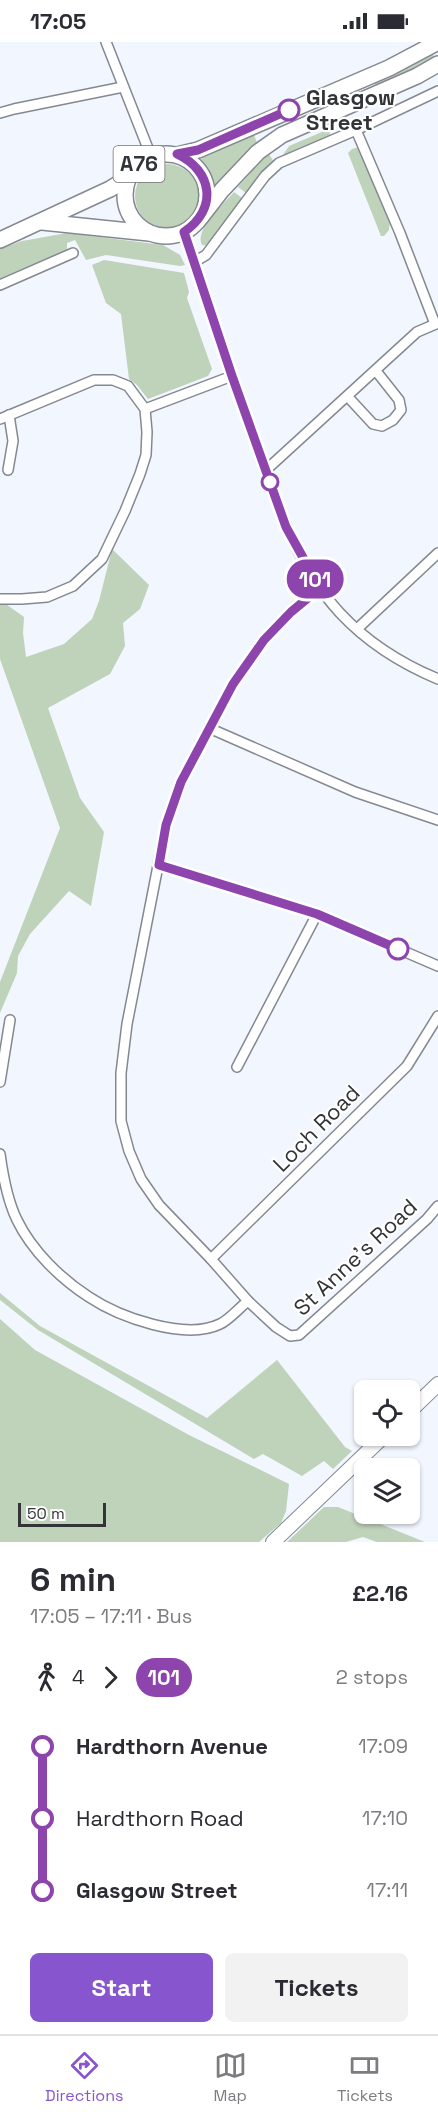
<!DOCTYPE html>
<meta charset="utf-8">
<style>
:root{--surface:#fff;--page:#f2f2f3;--text:#2b2b33;--muted:#7c7c81;--line:#e1e1e2;--accent:#8755ce}
body{margin:0;font-family:"Space Grotesk",sans-serif;background:var(--page);color:var(--text);height:100vh;display:flex;flex-direction:column;font-size:22px;white-space:nowrap}
*{box-sizing:border-box;margin:0}
p{font-size:20px;color:var(--muted)}
.icon{flex:none;width:33px;height:33px;fill:none;stroke:currentColor;stroke-width:2;stroke-linecap:round;stroke-linejoin:round}
.map{position:relative;height:1500px;overflow:hidden}
.panel{display:flex;flex-direction:column;background:var(--surface);flex:1}
.panel>*{flex:none}
.badge{padding:0 12px;border-radius:20px;font-size:21px;line-height:39px}
.buttons{position:absolute;left:354px;top:1338px;display:grid;gap:12px}
.buttons a{display:grid;place-items:center;width:66px;height:66px;border-radius:9px;background:var(--surface);box-shadow:0 2px 4px #0004;font-size:30px}
.scale{position:absolute;left:18px;bottom:15px;width:88px;box-sizing:border-box;padding-left:6px;border:3px solid #323437;border-top:0;font-size:16px;line-height:21px;white-space:nowrap;color:#323437;-webkit-text-stroke:4px #fff;paint-order:stroke}
.map>.badge{position:absolute;translate:-50% -50%;box-shadow:0 0 0 3px #fff}
.legs{display:flex;align-items:center;gap:9px;height:66px;padding:0 30px;font-size:20px}
.legs p{margin-inline-start:auto}
.summary{display:flex;align-items:center;justify-content:space-between;height:102px;padding:0 30px}
h1{font-size:33px;font-weight:700;line-height:45px}
.primary-button{display:flex;gap:12px;margin-top:auto;padding:12px 30px}
.primary-button a{flex:1;height:69px;border-radius:9px;background:var(--accent);color:#fff;font-size:24px;font-weight:700;line-height:69px;text-align:center}
.primary-button a+a{background:var(--page);color:var(--text)}
ul{padding:0 30px;list-style:none}
li{display:flex;align-items:center;gap:21px;height:72px;font-size:22px}
li i{display:grid;place-items:center;width:9px;height:100%;margin:0 8px;background:currentColor}
li i::after{content:'';width:15px;height:15px;margin:-8px;border:4px solid;border-radius:50%;background:var(--surface)}
li p{margin-inline-start:auto}
li:first-child i{background:linear-gradient(#0000 50%,currentColor 0)}
li:last-child i{background:linear-gradient(currentColor 50%,#0000 0)}
.status{display:flex;justify-content:space-between;align-items:center;height:42px;padding:0 30px;background:var(--surface);direction:ltr}
.status svg{height:16px;fill:currentColor}
.dock{display:flex;justify-content:space-around;align-items:center;height:84px;border-top:2px solid var(--line);background:var(--surface);font-size:16px;color:var(--muted)}
.dock a{display:grid;justify-items:center;gap:3px}
.dock .on{color:var(--accent)}
.map>svg:first-child{display:block}
.green{fill:#bfd2ba}
.lines{fill:none;stroke-linecap:round;stroke-linejoin:round}
.street-casing{stroke:#848991;stroke-width:12}
.secondary-casing{stroke:#848991;stroke-width:16}
.primary-casing{stroke:#848991;stroke-width:18}
.street{stroke:#fff;stroke-width:9}
.secondary{stroke:#fff;stroke-width:14}
.primary{stroke:#fff;stroke-width:15}
.line-1-casing{stroke:#fff;stroke-width:14}
.line-1{stroke:#8e44ad;stroke-width:9}
.stop-1-dot{fill:#fff;stroke:#8e44ad;stroke-width:3}
.labels{text-anchor:middle;stroke-width:4.5;stroke-linejoin:round;paint-order:stroke}
.shield{fill:#fff;stroke:#707173;stroke-width:1.5}
.shield-label{font-size:21px;font-weight:bold;fill:#323437}
.stop-label{font-size:22px;font-weight:bold;fill:#323437;stroke:#fff;text-anchor:start}
.street-label{font-size:22px;fill:#323437;stroke:#fff}
</style>
<div class="status"><b>17:05</b><svg viewBox="0 0 49 12"><path d="M0 12V9h3v3zM5 12V6h3v6zM10 12V3h3v9zM15 12V0h3v12zM26 1h20v11H26zM47 4h2v5h-2z"/></svg></div>
<div class="map">
<svg width="438" height="1500" viewBox="0 0 438 1500">
<rect width="100%" height="100%" fill="#f2f6fe"/>
<!-- green -->
<g class="green">
<polygon points="432,11 435,16 407,33 377,46 374,40 404,27"/>
<polygon points="329,87 330,93 292,109 281,116 289,104"/>
<polygon points="254,93 258,103 215,147 212,134 201,119 202,115"/>
<polygon points="359,105 390,179 389,188 384,194 381,194 348,111 352,107"/>
<polygon points="269,112 274,120 253,141 246,151 238,145 261,119"/>
<circle cx="167" cy="154" r="32"/>
<path d="M234,150L242,156L215,197L208,204L202,203C194,187 224,162 234,150Z"/>
<polygon points="67,191 163,203 180,213 185,223 180,224 106,213 86,218 75,198 67,201 67,209 0,241 0,207 22,199"/>
<polygon points="104,218 184,231 189,250 187,256 212,327 208,334 148,357 137,343 129,337 121,272 106,261 92,223"/>
<polygon points="112,507 149,543 140,567 123,581 125,604 110,632 48,666 80,756 104,790 91,864 69,849 30,892 18,914 17,931 0,971 0,940 60,786 0,617 0,561 3,560 24,575 23,591 26,615 64,602 92,577 99,559"/>
<polygon points="0,1251 40,1284 207,1376 277,1318 345,1405 352,1409 333,1427 324,1419 302,1434 263,1412 254,1417 38,1288 0,1258"/>
<polygon points="0,1277 35,1308 189,1393 289,1442 286,1469 281,1481 259,1500 0,1500"/>
<polygon points="324,1465 338,1465 425,1500 377,1500 363,1495 346,1500 287,1500"/>
</g>
<g class="lines">
<defs>
<g id="street">
<polyline points="106,0 151,114"/>
<polyline points="0,71 14,67 123,45"/>
<polyline points="356,88 400,191 435,282"/>
<path d="M184,190C205,256 228,322 251,388C274,452 294,521 340,571C367,600 402,622 438,637"/>
<polyline points="194,220 206,213 265,134 279,121 356,88 438,49"/>
<polyline points="0,243 73,211"/>
<polyline points="348,355 373,382 382,384 393,378 401,368 399,358 376,329"/>
<polyline points="145,367 232,334"/>
<polyline points="0,377 94,338 113,338 128,344 145,367 147,390 146,413 140,432 125,469 102,517 73,544 47,555 22,557 0,557"/>
<polyline points="8,428 13,399 9,373"/>
<polyline points="266,428 417,290 438,281"/>
<polyline points="320,546 291,570 264,598 233,642 181,740 166,783 127,982 121,1031 121,1079 129,1109 141,1137 159,1163 211,1217 248,1259 276,1285 290,1294 299,1293 427,1177 438,1164"/>
<polyline points="357,587 438,511"/>
<polyline points="209,686 355,750 438,778"/>
<polyline points="159,823 317,872 438,924"/>
<polyline points="237,1025 317,872"/>
<polyline points="0,1040 10,978"/>
<path d="M0,1112C3,1134 7,1158 17,1178C32,1209 61,1237 89,1255C119,1275 185,1299 220,1282C229,1278 239,1266 248,1259"/>
<polyline points="211,1217 407,1024 438,974"/>
</g>
<g id="secondary">
<polyline points="410,1369 438,1342"/>
<polyline points="273,1500 384,1394"/>
</g>
<g id="primary">
<circle cx="166" cy="153" r="41"/>
<polyline points="177,113 198,108 389,26 438,0"/>
<polyline points="201,175 222,148 258,110 282,93 417,34 438,22"/>
<polyline points="42,180 149,191"/>
<polyline points="0,198 110,147 128,136"/>
</g>
</defs>
<!-- street casing -->
<use href="#street" class="street-casing"/>
<!-- secondary casing -->
<use href="#secondary" class="secondary-casing"/>
<!-- primary casing -->
<use href="#primary" class="primary-casing"/>
<!-- street -->
<use href="#street" class="street"/>
<!-- secondary -->
<use href="#secondary" class="secondary"/>
<!-- primary -->
<use href="#primary" class="primary"/>
</g>
<g class="lines">
<defs>
<path id="line-1" d="M289,68L198,108L177,112C213,129 218,167 184,190L232,334L286,485L320,546L291,570L264,598L233,642L181,740L166,783L159,823L317,872L398,907"/>
</defs>
<!-- line-1 casing -->
<use href="#line-1" class="line-1-casing"/>
<!-- line-1 -->
<use href="#line-1" class="line-1"/>
</g>
<!-- markers -->
<g class="stop-1-dot">
<circle cx="289" cy="68" r="10"/>
<circle cx="270" cy="440" r="8"/>
<circle cx="398" cy="907" r="10"/>
</g>
<g class="labels">
<!-- shield labels -->
<rect class="shield" x="113.5" y="104" width="51" height="36" rx="4.5"/>
<g class="shield-label">
<text x="139" y="129">A76</text>
</g>
<!-- stop labels -->
<g class="stop-label">
<text x="306" y="63">Glasgow<tspan x="306" dy="25">Street</tspan></text>
</g>
<!-- street labels -->
<g class="street-label">
<text transform="translate(316 1086) rotate(-45)" y="8">Loch Road</text>
<text transform="translate(355 1215) rotate(-43)" y="8">St Anne's Road</text>
</g>
</g>
</svg>
<div class="buttons">
<a><svg class="icon" aria-label="locate" viewBox="0 0 24 24"><circle cx="12" cy="12" r="6"/><path d="M12 2v4M12 18v4M2 12h4M18 12h4"/></svg></a>
<a><svg class="icon" aria-label="layers" viewBox="0 0 24 24"><path d="M12 4l9 5-9 5-9-5zM3 14l9 5 9-5"/></svg></a>
</div>
<div class="scale">50 m</div>
<b class="badge" style="left:315px;top:537px;background:#8e44ad;color:#fff">101</b>
</div>
<section class="panel">
<div class="summary"><div><h1>6 min</h1><p>17:05 – 17:11 · Bus</p></div><b>£2.16</b></div>
<div class="legs"><svg class="icon" aria-label="walk" viewBox="0 0 24 24"><circle cx="13" cy="4" r="2"/><path d="M13 8l-2 6 4 7M11 14l-3 7M7 12l3-4h3l4 4"/></svg>4<svg class="icon" aria-label="forward" viewBox="0 0 24 24"><path d="M9 5l7 7-7 7"/></svg><b class="badge" style="background:#8e44ad;color:#fff">101</b><p>2 stops</p></div>
<ul>
<li><i style="color:#8e44ad"></i><b>Hardthorn Avenue</b><p>17:09</p></li>
<li><i style="color:#8e44ad"></i><span>Hardthorn Road</span><p>17:10</p></li>
<li><i style="color:#8e44ad"></i><b>Glasgow Street</b><p>17:11</p></li>
</ul>
<div class="primary-button"><a>Start</a><a>Tickets</a></div>
</section>
<nav class="dock">
<a class="on"><svg class="icon" aria-label="directions" viewBox="0 0 24 24"><path d="M12 3l9 9-9 9-9-9zM9 14v-3h6M13 9l2 2-2 2"/></svg>Directions</a>
<a><svg class="icon" aria-label="map" viewBox="0 0 24 24"><path d="M3 6l6-2 6 2 6-2v14l-6 2-6-2-6 2zM9 4v14M15 6v14"/></svg>Map</a>
<a><svg class="icon" aria-label="tickets" viewBox="0 0 24 24"><path d="M3 7h18v10H3zM15 7v10"/></svg>Tickets</a>
</nav>
